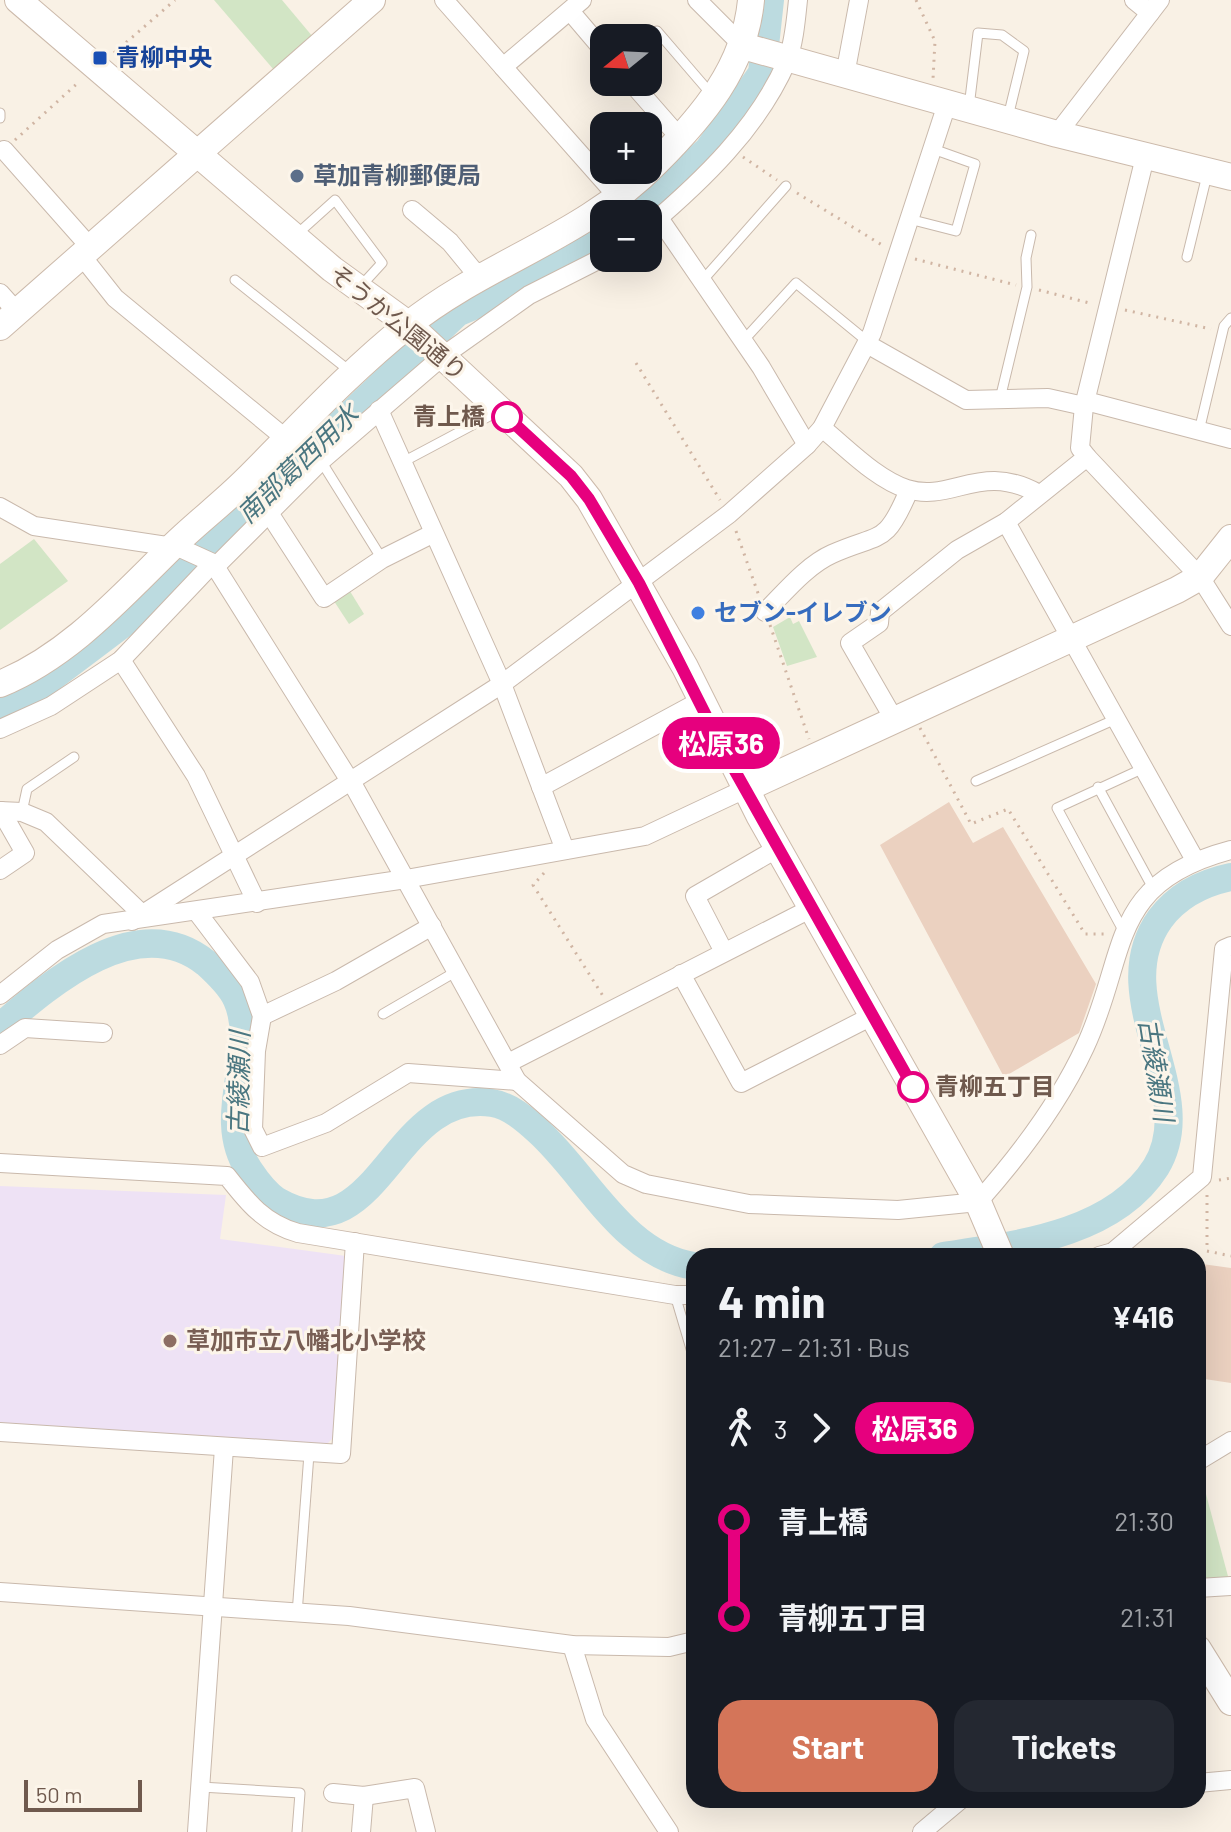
<!DOCTYPE html>
<meta charset="utf-8">
<style>
:root{--surface:#171b24;--page:#242831;--text:#f1f3f6;--muted:#9ea1a6;--accent:#d47559}
body{margin:0;font-family:Barlow,"Noto Sans JP",sans-serif;background:var(--page);color:var(--text);height:100vh;display:flex;flex-direction:column;font-size:30px;white-space:nowrap}
*{box-sizing:border-box;margin:0}
p{font-size:26px;color:var(--muted)}
.icon{flex:none;width:44px;height:44px;fill:none;stroke:currentColor;stroke-width:2;stroke-linecap:round;stroke-linejoin:round}
.map{position:relative;flex:1;overflow:hidden}
.panel{position:absolute;left:686px;top:1248px;width:520px;height:560px;display:flex;flex-direction:column;background:var(--surface);border-radius:24px;box-shadow:0 8px 32px #0002}
.panel>*{flex:none}
.badge{padding:0 16px;border-radius:26px;font-size:28px;line-height:52px}
.needle{width:52px;rotate:252deg}
.buttons{position:absolute;left:590px;top:24px;display:grid;gap:16px}
.buttons a{display:grid;place-items:center;width:72px;height:72px;border-radius:16px;background:var(--surface);box-shadow:0 8px 32px #0002;font-size:40px}
.scale{position:absolute;left:24px;bottom:20px;width:118px;box-sizing:border-box;padding-left:8px;border:4px solid #6f594d;border-top:0;font-size:22px;line-height:28px;white-space:nowrap;color:#6f594d;-webkit-text-stroke:6px #fcf5ea;paint-order:stroke}
.map>.badge{position:absolute;translate:-50% -50%;box-shadow:0 0 0 4px #fff}
.legs{display:flex;align-items:center;gap:12px;height:88px;padding:0 32px;font-size:26px}
.legs p{margin-inline-start:auto}
.summary{display:flex;align-items:center;justify-content:space-between;height:136px;padding:0 32px}
h1{font-size:44px;font-weight:700;line-height:60px}
.action{display:flex;gap:16px;margin-top:auto;padding:16px 32px}
.action a{flex:1;height:92px;border-radius:24px;background:var(--accent);color:#fff;font-size:32px;font-weight:700;line-height:92px;text-align:center}
.action a+a{background:var(--page);color:var(--text)}
ul{padding:0 32px;list-style:none}
li{display:flex;align-items:center;gap:28px;height:96px;font-size:30px}
li i{display:grid;place-items:center;width:12px;height:100%;margin:0 10px;background:currentColor}
li i::after{content:'';width:20px;height:20px;margin:-10px;border:6px solid;border-radius:50%;background:var(--surface)}
li p{margin-inline-start:auto}
li:first-child i{background:linear-gradient(#0000 50%,currentColor 0)}
li:last-child i{background:linear-gradient(currentColor 50%,#0000 0)}
.map>svg:first-child{display:block}
.education{fill:#eee2f5}
.green{fill:#d2e5c5}
.lines{fill:none;stroke-linecap:round;stroke-linejoin:round}
.river{stroke:#bcdbe0;stroke-width:28}
.building{fill:#ebd1c0}
.lane-casing{stroke:#c9b9ac;stroke-width:11}
.street-casing{stroke:#c9b9ac;stroke-width:20}
.secondary-casing{stroke:#ccbaab;stroke-width:28}
.path{stroke:#d0b5a3;stroke-width:3;stroke-dasharray:2 6;stroke-linecap:butt}
.lane{stroke:#fff;stroke-width:9}
.street{stroke:#fff;stroke-width:18}
.secondary{stroke:#fff;stroke-width:26}
.line-1-casing{stroke:#fff;stroke-width:18}
.line-1{stroke:#e6007e;stroke-width:12}
.transit-dot{fill:#1a4fb4;stroke:#fcf5ea;stroke-width:3}
.service-dot{fill:#5c6f8a;stroke:#fcf5ea;stroke-width:3}
.stop-1-dot{fill:#fff;stroke:#e6007e;stroke-width:4}
.shop-dot{fill:#3f7fe0;stroke:#fcf5ea;stroke-width:3}
.education-dot{fill:#8d6e63;stroke:#fcf5ea;stroke-width:3}
.labels{text-anchor:middle;stroke-width:6;stroke-linejoin:round;paint-order:stroke}
.transit-label{font-size:24px;font-weight:bold;fill:#164399;stroke:#fcf5ea;text-anchor:start}
.service-label{font-size:24px;font-weight:bold;fill:#4e5e75;stroke:#fcf5ea;text-anchor:start}
.street-label{font-size:24px;fill:#6f594d;stroke:#fcf5ea}
.stop-label{font-size:24px;font-weight:bold;fill:#6f594d;stroke:#fcf5ea;text-anchor:end}
.shop-label{font-size:24px;font-weight:bold;fill:#366cbe;stroke:#fcf5ea;text-anchor:start}
.education-label{font-size:24px;font-weight:bold;fill:#785e54;stroke:#fcf5ea;text-anchor:start}
.water-label{font-size:26px;font-style:italic;fill:#4a7680;stroke:#fcf5ea}
</style>
<div class="map">
<svg width="1231" height="1832" viewBox="0 0 1231 1832">
<rect width="100%" height="100%" fill="#f9f1e5"/>
<!-- education -->
<polygon class="education" points="0,1186 226,1195 220,1239 346,1256 334,1437 326,1445 0,1425"/>
<!-- green -->
<g class="green">
<polygon points="214,0 282,0 318,43 280,77"/>
<polygon points="34,539 68,581 0,630 0,564"/>
<polygon points="348,588 364,614 349,624 332,598"/>
<polygon points="790,617 793,624 799,621 817,657 787,666 773,627"/>
<polygon points="1199,1468 1229,1580 1198,1582"/>
</g>
<g class="lines">
<!-- river -->
<g class="river">
<polyline points="634,214 708,150 762,73 770,0"/>
<polyline points="0,708 19,702 157,598 457,313 506,292 604,232"/>
<path d="M0,1027C52,982 138,908 206,963C217,973 231,986 237,1000C260,1051 213,1115 249,1170C257,1182 266,1194 277,1201C380,1260 390,1088 492,1103C510,1106 525,1119 538,1131C587,1175 623,1255 694,1266"/>
<path d="M943,1256C1015,1245 1113,1235 1156,1167C1202,1092 1104,997 1160,919C1178,895 1202,883 1231,877"/>
</g>
</g>
<!-- building -->
<g class="building">
<polygon points="949,802 973,843 1003,827 1096,984 1079,1033 1004,1077 880,845"/>
<polygon points="1202,1264 1231,1268 1231,1383 1198,1378 1198,1286"/>
</g>
<g class="lines">
<defs>
<g id="lane">
<polyline points="657,31 712,95"/>
<polyline points="969,107 978,33 1002,35 1024,51 1008,117"/>
<polyline points="0,113 0,118"/>
<polyline points="909,219 956,231 975,164 933,149"/>
<polyline points="295,236 335,200 382,263 360,287"/>
<polyline points="1187,257 1207,175"/>
<polyline points="235,280 351,372"/>
<polyline points="702,281 786,186"/>
<polyline points="743,341 796,283 868,342"/>
<polyline points="1000,399 1027,287 1026,258 1031,235"/>
<polyline points="1199,431 1224,326 1231,318"/>
<polyline points="321,461 382,559"/>
<polyline points="401,463 497,412"/>
<polyline points="976,781 1116,719"/>
<polyline points="1098,787 1153,888"/>
<polyline points="22,812 27,789 74,757"/>
<polyline points="1124,932 1057,808 1144,768"/>
<polyline points="383,1014 457,971"/>
<polyline points="675,1295 694,1359"/>
<polyline points="297,1614 309,1454"/>
<polyline points="201,1787 300,1793 297,1832"/>
</g>
<g id="street">
<polyline points="444,0 503,67 582,0"/>
<polyline points="697,0 743,46"/>
<polyline points="1134,0 1150,13"/>
<polyline points="570,11 604,51"/>
<polyline points="503,67 618,197"/>
<polyline points="845,75 859,0"/>
<polyline points="631,82 680,138"/>
<polyline points="1057,134 1160,0"/>
<polyline points="4,150 90,247"/>
<polyline points="412,210 450,242 473,270 487,276"/>
<polyline points="659,218 761,367 807,445"/>
<path d="M648,227C702,181 758,128 787,61C794,44 796,19 798,0"/>
<polyline points="81,255 115,298 285,438"/>
<polyline points="0,293 17,312"/>
<polyline points="867,344 966,400 1048,398 1084,406"/>
<polyline points="1086,401 1231,439"/>
<polyline points="379,410 502,684 565,850"/>
<path d="M822,428C847,448 876,479 907,489C952,503 981,461 1039,494"/>
<polyline points="1087,457 1200,577 1231,626"/>
<polyline points="0,507 34,526 180,548 213,563 350,781"/>
<polyline points="269,513 324,598 382,559 432,534"/>
<polyline points="1006,522 1195,860"/>
<polyline points="216,566 321,461 443,356 529,295 604,257"/>
<path d="M765,612C784,593 807,565 832,554C881,532 885,547 909,490"/>
<polyline points="121,660 196,776 257,903"/>
<polyline points="895,721 850,643 879,623 880,612 957,550 1006,522 1087,457 1080,448 1084,406 1145,157"/>
<polyline points="0,729 51,706 121,660 213,563"/>
<path d="M351,781L517,1081L623,1174L646,1184L749,1204L898,1210L978,1202C1019,1156 1059,1103 1085,1047C1129,953 1106,883 1231,850"/>
<polyline points="541,787 702,700"/>
<polyline points="0,811 22,812 46,822 144,916"/>
<polyline points="0,870 25,853 1,811"/>
<polyline points="197,912 250,982 262,1016 256,1051 253,1129 262,1147 326,1123 408,1073 517,1081"/>
<polyline points="132,921 502,684 729,514 807,445 822,428 872,333 947,104"/>
<polyline points="724,952 695,896 778,848"/>
<polyline points="681,974 741,1083 872,1016"/>
<polyline points="0,995 57,950 103,924 406,879 645,836 745,789"/>
<polyline points="262,1016 336,981 432,926"/>
<polyline points="0,1045 25,1028 103,1033"/>
<polyline points="508,1063 812,908"/>
<path d="M0,1163L227,1176C248,1203 264,1223 298,1233L675,1295H694"/>
<polyline points="1099,1256 1113,1252 1202,1177 1224,949 1231,946"/>
<polyline points="0,1432 341,1454 355,1242"/>
<polyline points="1198,1461 1231,1441"/>
<polyline points="1198,1588 1231,1586"/>
<polyline points="0,1592 349,1616 572,1645 669,1647 694,1641"/>
<polyline points="572,1645 595,1719 669,1832"/>
<polyline points="1198,1783 1231,1780"/>
<polyline points="333,1793 364,1796 415,1788 426,1832"/>
<polyline points="197,1832 224,1448"/>
<polyline points="361,1832 364,1796"/>
<polyline points="922,1832 960,1800"/>
</g>
<g id="secondary">
<polyline points="18,0 332,269 408,324 571,476 589,499 685,667 759,815 978,1202 1001,1256"/>
<polyline points="743,46 1057,134 1231,177"/>
<polyline points="0,327 372,0"/>
<path d="M0,684C68,656 118,600 170,549C194,525 222,504 246,480C299,427 349,372 408,325C485,263 584,237 656,163C702,117 745,67 751,0"/>
<polyline points="745,789 1177,590 1200,577 1231,538"/>
<polyline points="1198,1649 1231,1702"/>
</g>
</defs>
<!-- lane casing -->
<use href="#lane" class="lane-casing"/>
<!-- street casing -->
<use href="#street" class="street-casing"/>
<!-- secondary casing -->
<use href="#secondary" class="secondary-casing"/>
<!-- path -->
<g class="path">
<polyline points="916,0 935,41 933,79"/>
<polyline points="114,53 175,0"/>
<polyline points="15,140 80,81"/>
<polyline points="743,157 777,180"/>
<polyline points="797,193 882,245"/>
<polyline points="915,259 1016,285"/>
<polyline points="1039,290 1093,304"/>
<polyline points="1125,310 1211,329"/>
<polyline points="636,363 720,500"/>
<polyline points="736,531 759,596"/>
<polyline points="770,625 809,739"/>
<polyline points="920,728 971,824 1008,809 1085,934 1106,934"/>
<polyline points="544,873 533,885 603,996"/>
<polyline points="1219,1180 1231,1178"/>
<polyline points="1207,1195 1207,1251 1231,1256"/>
</g>
<!-- lane -->
<use href="#lane" class="lane"/>
<!-- street -->
<use href="#street" class="street"/>
<!-- secondary -->
<use href="#secondary" class="secondary"/>
</g>
<g class="lines">
<defs>
<polyline id="line-1" points="507,417 571,476 589,499 639,583 726,755 913,1087"/>
</defs>
<!-- line-1 casing -->
<use href="#line-1" class="line-1-casing"/>
<!-- line-1 -->
<use href="#line-1" class="line-1"/>
</g>
<!-- markers -->
<rect class="transit-dot" x="92" y="50" width="16" height="16" rx="4"/>
<circle class="service-dot" cx="297" cy="176" r="8"/>
<g class="stop-1-dot">
<circle cx="507" cy="417" r="14"/>
<circle cx="913" cy="1087" r="14"/>
</g>
<circle class="shop-dot" cx="698" cy="613" r="8"/>
<circle class="education-dot" cx="170" cy="1341" r="8"/>
<g class="labels">
<!-- transit labels -->
<g class="transit-label">
<text x="116" y="66">青柳中央</text>
</g>
<!-- service labels -->
<g class="service-label">
<text x="313" y="184">草加青柳郵便局</text>
</g>
<!-- street labels -->
<g class="street-label">
<text transform="translate(398 323) rotate(39)" y="8">そうか公園通り</text>
</g>
<!-- stop labels -->
<g class="stop-label">
<text x="485" y="425">青上橋</text>
<text x="935" y="1095" text-anchor="start">青柳五丁目</text>
</g>
<!-- shop labels -->
<g class="shop-label">
<text x="714" y="621">セブン-イレブン</text>
</g>
<!-- education labels -->
<g class="education-label">
<text x="186" y="1349">草加市立八幡北小学校</text>
</g>
<!-- water labels -->
<g class="water-label">
<text transform="translate(298 464) rotate(-44)" y="9">南部葛西用水</text>
<text transform="translate(1156 1070) rotate(81)" y="9">古綾瀬川</text>
<text transform="translate(239 1083) rotate(-89)" y="9">古綾瀬川</text>
</g>
</g>
</svg>
<div class="buttons">
<a><svg class="needle" viewBox="-14 -14 28 28"><path d="M0-13l5 13h-10z" fill="#e53935"/><path d="M0 13l5-13h-10z" fill="#9ea1a6"/></svg></a>
<a>+</a>
<a>−</a>
</div>
<div class="scale">50 m</div>
<b class="badge" style="left:721px;top:743px;background:#e6007e;color:#fff">松原36</b>
<section class="panel">
<div class="summary"><div><h1>4 min</h1><p>21:27 – 21:31 · Bus</p></div><b>¥416</b></div>
<div class="legs"><svg class="icon" aria-label="walk" viewBox="0 0 24 24"><circle cx="13" cy="4" r="2"/><path d="M13 8l-2 6 4 7M11 14l-3 7M7 12l3-4h3l4 4"/></svg>3<svg class="icon" aria-label="forward" viewBox="0 0 24 24"><path d="M9 5l7 7-7 7"/></svg><b class="badge" style="background:#e6007e;color:#fff">松原36</b></div>
<ul>
<li><i style="color:#e6007e"></i><b>青上橋</b><p>21:30</p></li>
<li><i style="color:#e6007e"></i><b>青柳五丁目</b><p>21:31</p></li>
</ul>
<div class="action"><a>Start</a><a>Tickets</a></div>
</section>
</div>
